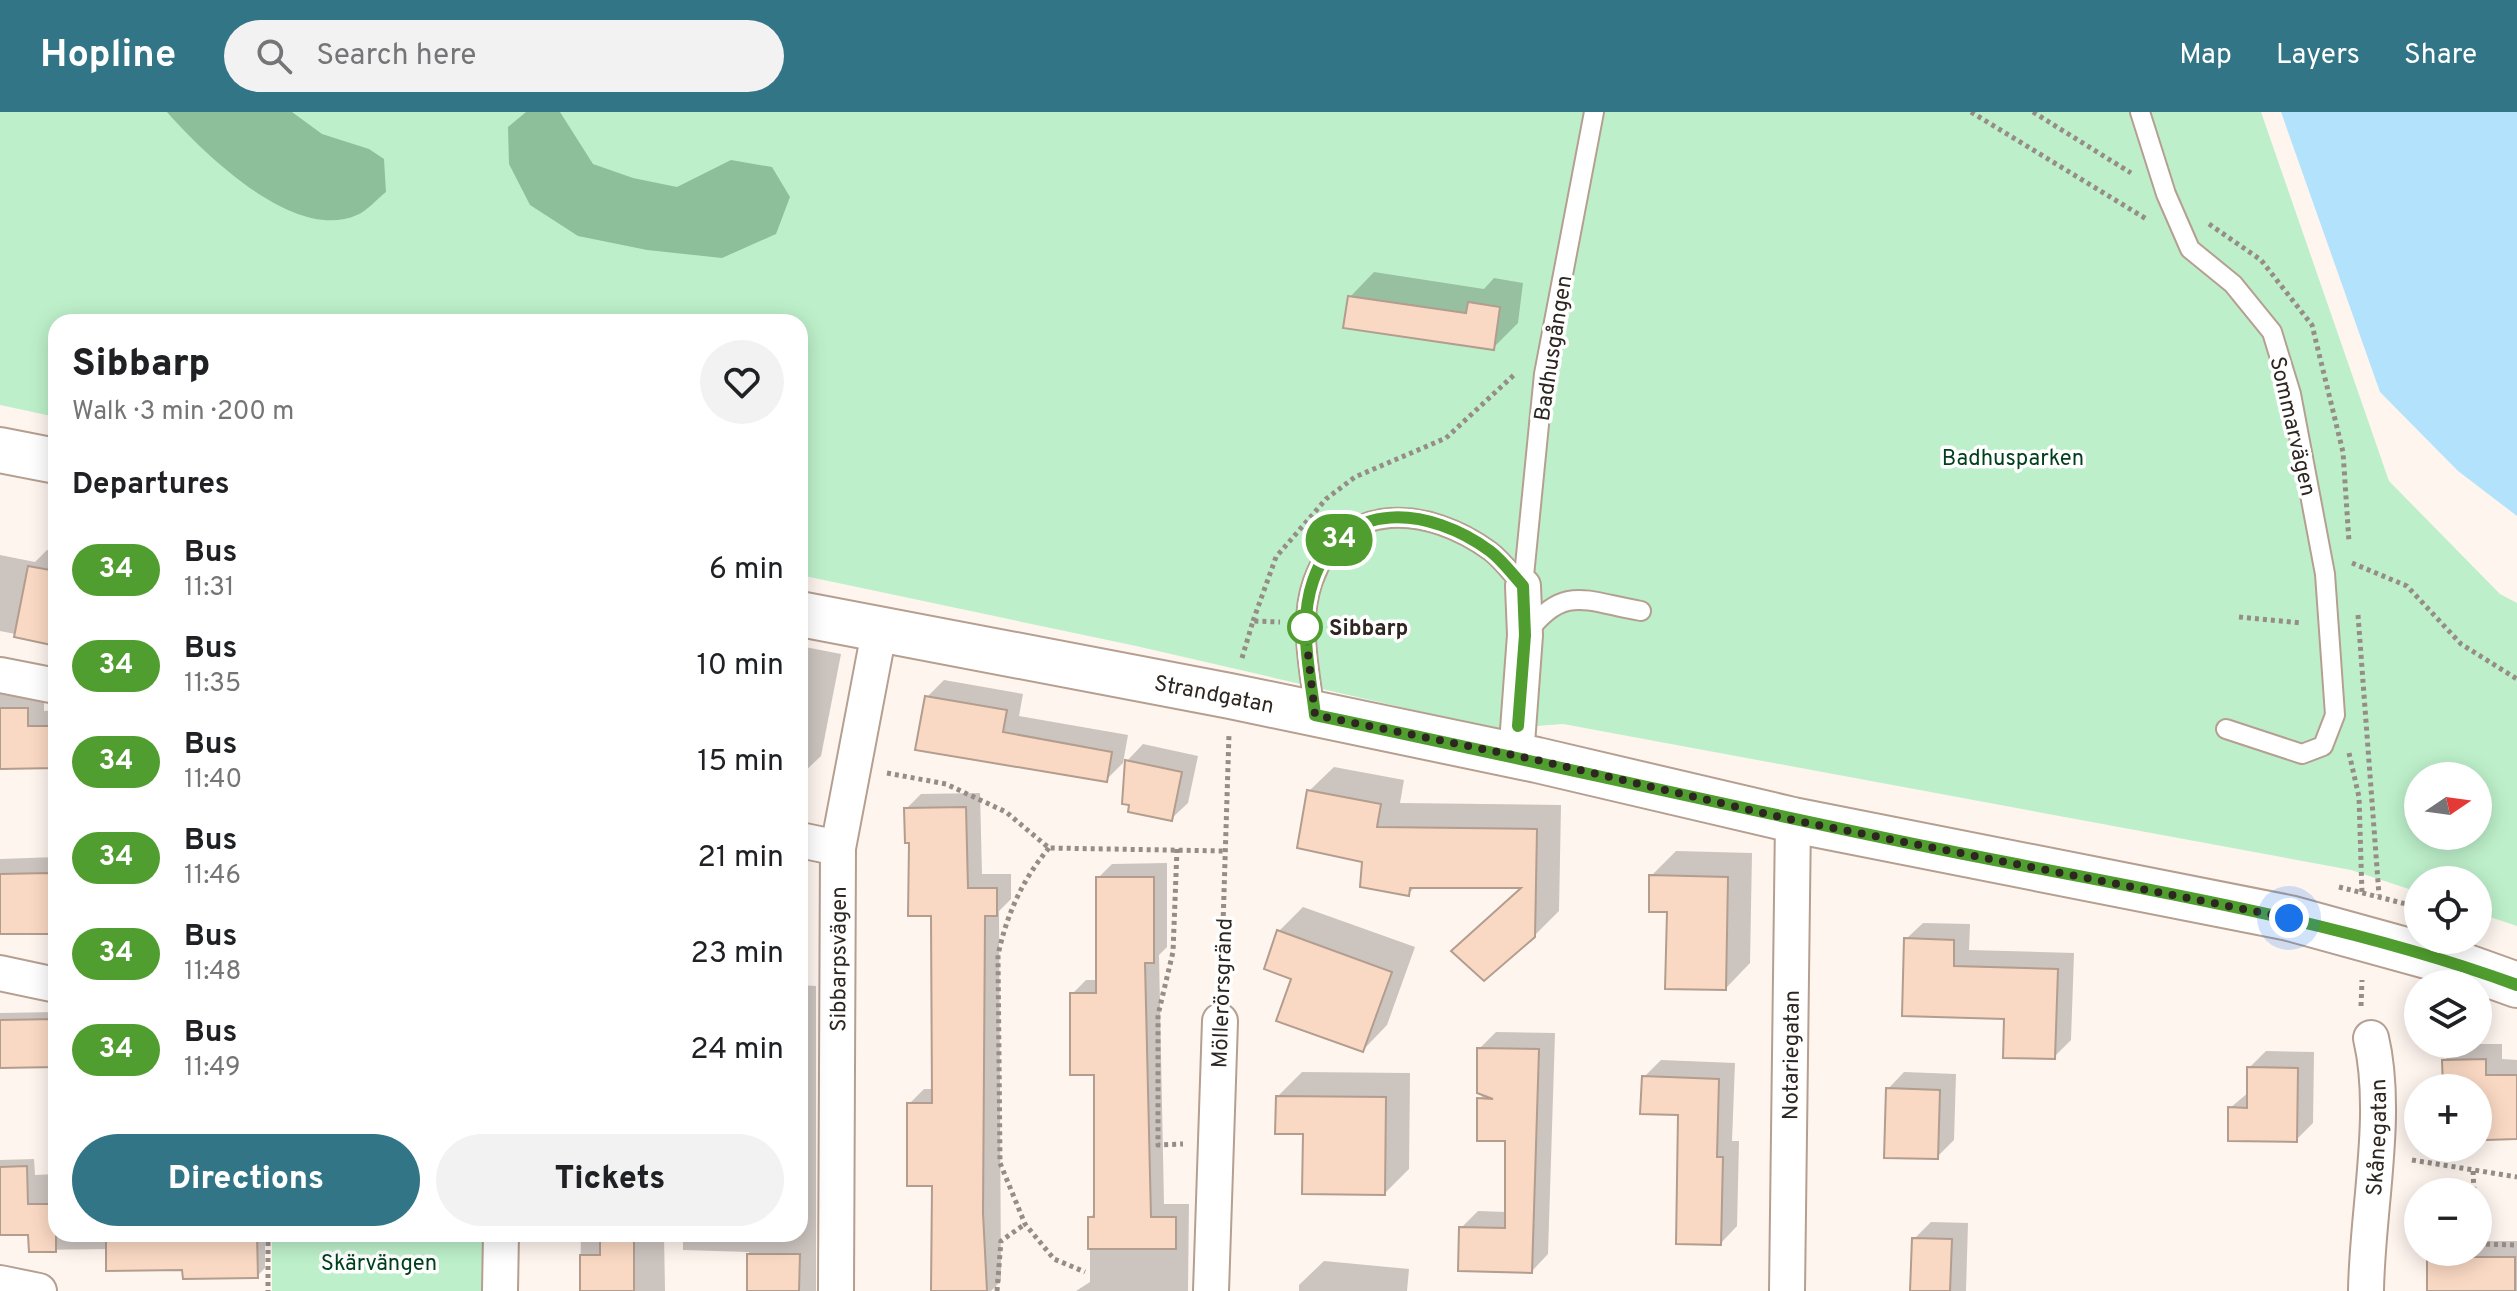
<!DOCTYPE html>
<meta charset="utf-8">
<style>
:root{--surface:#fff;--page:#f2f2f2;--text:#202124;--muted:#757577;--accent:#327586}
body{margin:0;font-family:Overpass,sans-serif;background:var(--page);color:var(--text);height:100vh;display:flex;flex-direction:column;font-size:30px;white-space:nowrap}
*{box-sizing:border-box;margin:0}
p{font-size:26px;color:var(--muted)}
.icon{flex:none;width:44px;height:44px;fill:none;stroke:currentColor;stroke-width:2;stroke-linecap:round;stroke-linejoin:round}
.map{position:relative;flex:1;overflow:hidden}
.side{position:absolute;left:48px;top:202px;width:760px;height:928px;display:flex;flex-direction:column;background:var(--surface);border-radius:24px;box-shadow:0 4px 20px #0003}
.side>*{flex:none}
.badge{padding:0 16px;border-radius:26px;font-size:28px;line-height:52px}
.needle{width:52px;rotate:77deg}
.fabs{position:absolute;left:2404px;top:650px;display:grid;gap:16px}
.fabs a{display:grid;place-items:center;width:88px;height:88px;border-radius:50%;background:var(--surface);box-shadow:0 4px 20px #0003;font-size:40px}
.you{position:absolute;width:40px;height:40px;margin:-20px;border:6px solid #fff;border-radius:50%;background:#1a73e8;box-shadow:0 0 0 12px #1a73e833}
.map>.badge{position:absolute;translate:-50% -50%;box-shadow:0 0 0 4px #fff}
h2{padding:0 24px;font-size:30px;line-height:72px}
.round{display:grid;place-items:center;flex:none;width:84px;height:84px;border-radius:42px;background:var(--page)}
.head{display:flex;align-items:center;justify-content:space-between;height:136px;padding:0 24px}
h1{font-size:38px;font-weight:800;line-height:60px}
.action{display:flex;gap:16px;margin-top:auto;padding:16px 24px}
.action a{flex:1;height:92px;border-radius:48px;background:var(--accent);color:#fff;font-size:32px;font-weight:800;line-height:92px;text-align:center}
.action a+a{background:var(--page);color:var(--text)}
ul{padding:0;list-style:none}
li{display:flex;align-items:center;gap:24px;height:96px;padding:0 24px}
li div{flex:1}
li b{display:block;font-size:30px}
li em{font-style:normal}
li .badge{min-width:88px;font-weight:700;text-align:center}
header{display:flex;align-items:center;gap:48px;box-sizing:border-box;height:112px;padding:0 40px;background:var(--accent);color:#fff}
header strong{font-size:38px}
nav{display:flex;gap:44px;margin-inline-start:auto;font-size:28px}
.search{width:560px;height:72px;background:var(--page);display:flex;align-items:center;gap:20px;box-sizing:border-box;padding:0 28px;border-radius:44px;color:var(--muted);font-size:30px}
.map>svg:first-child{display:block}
.green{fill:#bdf0ca;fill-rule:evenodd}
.forest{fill:#8dc09a}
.water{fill:#b2e2fc}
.shadow{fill:#0003}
.building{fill:#fad9c4;stroke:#b29d8f;stroke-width:2}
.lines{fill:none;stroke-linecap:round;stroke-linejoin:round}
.lane-casing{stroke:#b59f91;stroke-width:22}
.street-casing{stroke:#b59f91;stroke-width:38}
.secondary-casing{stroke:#b59f91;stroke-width:48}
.path{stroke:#968d87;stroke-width:5;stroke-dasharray:4 4;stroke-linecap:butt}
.lane{stroke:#fff;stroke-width:18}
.street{stroke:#fff;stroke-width:34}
.secondary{stroke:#fff;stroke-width:44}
.line-casing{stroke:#fff;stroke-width:18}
.line{stroke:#509e2f;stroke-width:12}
.walk{stroke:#2e2620;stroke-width:8;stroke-dasharray:0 14.4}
.stop-dot{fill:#fff;stroke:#509e2f;stroke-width:4}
.labels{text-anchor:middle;stroke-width:7;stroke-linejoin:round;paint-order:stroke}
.street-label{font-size:22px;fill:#2e2620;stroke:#fff}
.park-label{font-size:22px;fill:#00401d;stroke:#fff}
.stop-label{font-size:22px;font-weight:bold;fill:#2e2620;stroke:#fff;text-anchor:start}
</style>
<header>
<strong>Hopline</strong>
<div class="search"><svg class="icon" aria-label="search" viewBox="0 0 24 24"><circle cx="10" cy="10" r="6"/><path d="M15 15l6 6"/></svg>Search here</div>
<nav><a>Map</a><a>Layers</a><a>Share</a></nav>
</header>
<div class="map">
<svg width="2517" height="1179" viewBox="0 0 2517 1179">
<rect width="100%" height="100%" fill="#fff5ef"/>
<!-- green -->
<g class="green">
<path d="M0,0H2261L2389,369L2500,482L2517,491V814L2478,801V768H2418V780L2351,758L1563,612L1496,617L1136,534L800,463V210H56V305L0,293ZM2418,664H2478V724H2418Z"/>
<polygon points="272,1122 486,1122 485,1179 272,1179"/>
</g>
<!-- forest -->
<g class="forest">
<path d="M167,0H292L322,22L369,37L384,47L386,80C377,87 367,99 357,103C295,131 204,42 167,0Z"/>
<polygon points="526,0 560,0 593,52 633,66 677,75 731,48 772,55 790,85 776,122 722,146 647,138 578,124 530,93 509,52 508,15"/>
</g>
<!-- water -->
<polygon class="water" points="2281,0 2517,0 2517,404 2458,359 2380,280"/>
<!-- shadow -->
<g class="shadow">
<polygon points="1374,160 1484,177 1494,166 1523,171 1518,211 1493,236 1350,185"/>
<polygon points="47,438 56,440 56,530 0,519 0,443 35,450"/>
<polygon points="800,534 841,542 821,644 800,664"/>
<polygon points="944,568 1023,582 1019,604 1128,623 1123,651 1106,668 918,636 927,585"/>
<polygon points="44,580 44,599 56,598 56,672 51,672 50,654 0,655 0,581"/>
<polygon points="1143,632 1198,644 1188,691 1171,707 1127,649"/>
<polygon points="1334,655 1404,668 1400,691 1561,693 1559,799 1534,824 1454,839 1523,774 1416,774 1408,782 1365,748 1309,679"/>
<polygon points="980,681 982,762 1011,762 1011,787 999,799 1001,1169 991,1179 933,1179 934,1072 909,992 924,977 934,977 933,802 911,729 906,697 921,682"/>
<polygon points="1676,739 1752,741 1750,851 1726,876 1669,798 1651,764"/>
<polygon points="56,745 56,819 0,820 0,747"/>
<polygon points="1167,751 1167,835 1159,843 1164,1092 1189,1092 1188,1179 1076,1179 1090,1170 1090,1106 1096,1099 1096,961 1072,882 1086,868 1098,868 1098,766 1112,752"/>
<polygon points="1303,795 1415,835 1387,913 1363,938 1294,866 1279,819"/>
<polygon points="1923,811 1970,812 1969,838 2074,841 2071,928 2054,945 1906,827"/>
<polygon points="800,873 816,874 816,1179 749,1179 749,1140 683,1138 683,1122 800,1122"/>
<polygon points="56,900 56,953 0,953 0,901"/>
<polygon points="1496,920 1555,921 1548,1142 1532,1159 1461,1116 1478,1099 1507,1100 1507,1027 1479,987 1485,982 1479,937"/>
<polygon points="2461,932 2502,932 2502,947 2517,948 2517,1025 2488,1013 2478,1013 2478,976 2445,976 2444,949"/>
<polygon points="2266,939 2314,940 2313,1011 2296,1028 2230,996 2249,980 2249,956"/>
<polygon points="1661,948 1735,951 1732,1029 1739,1029 1737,1114 1721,1131 1680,1001 1644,965"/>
<polygon points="1302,960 1410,961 1409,1057 1385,1081 1305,1020 1278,984"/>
<polygon points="1904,960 1956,962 1954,1028 1937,1045 1888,977"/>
<polygon points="34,1047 35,1063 56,1062 56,1122 265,1122 265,1156 257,1164 184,1156 108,1137 31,1138 30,1121 0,1121 0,1048"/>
<polygon points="1931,1110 1968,1111 1966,1179 1912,1179 1914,1127"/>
<polygon points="581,1122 664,1122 665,1179 580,1179"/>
<polygon points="2478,1129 2517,1129 2517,1179 2428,1179 2429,1146 2435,1140 2478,1140"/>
<polygon points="1324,1149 1409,1157 1407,1179 1299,1179 1299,1173"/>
</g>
<!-- building -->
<g class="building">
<polygon points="1348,184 1466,201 1468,190 1500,195 1494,238 1343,216"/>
<polygon points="28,454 56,459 56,534 14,525"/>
<polygon points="925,584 1007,598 1003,620 1112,640 1107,670 915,638"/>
<polygon points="0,596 28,596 28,614 56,614 56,656 0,657"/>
<polygon points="1125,648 1182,660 1172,709 1128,700 1129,693 1122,692"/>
<polygon points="1307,678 1381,692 1377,715 1537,717 1535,825 1484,869 1451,839 1521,776 1410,776 1409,784 1360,775 1362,750 1297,736"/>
<polygon points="966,695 968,776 997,776 997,804 985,804 983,1101 987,1179 931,1179 932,1074 907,1074 907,991 932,991 931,804 908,804 909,731 905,731 904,696"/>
<polygon points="49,761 50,822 0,822 0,762"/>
<polygon points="1649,763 1728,765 1726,878 1665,877 1667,800 1649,800"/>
<polygon points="1096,765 1154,765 1154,851 1145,851 1151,1105 1176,1105 1176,1137 1088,1137 1088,1105 1094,1105 1094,963 1070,963 1070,881 1096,881"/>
<polygon points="1277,818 1392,860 1363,940 1276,909 1291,867 1264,857"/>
<polygon points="1904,826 1954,828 1954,854 2058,857 2055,947 2003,946 2004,907 1902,904"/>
<polygon points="56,907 56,955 0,956 0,908"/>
<polygon points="1477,936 1539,937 1532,1161 1458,1159 1459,1115 1505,1116 1505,1029 1477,1029 1477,986 1493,987 1477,981"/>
<polygon points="2486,947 2486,963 2517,963 2517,1027 2486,1028 2486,1015 2478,1015 2478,976 2443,976 2442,948"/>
<polygon points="2247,955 2298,956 2297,1030 2228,1029 2228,995 2247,996"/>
<polygon points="1642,964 1719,967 1717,1045 1723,1045 1721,1133 1676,1132 1678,1003 1640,1002"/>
<polygon points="1886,976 1940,978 1938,1047 1884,1046"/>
<polygon points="1276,984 1386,985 1385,1083 1302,1082 1303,1022 1275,1022"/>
<polygon points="27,1054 28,1092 56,1092 56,1140 29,1140 28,1123 0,1123 0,1055"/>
<polygon points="106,1122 257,1122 258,1166 183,1167 182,1158 106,1159"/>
<polygon points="600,1122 634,1122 634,1179 580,1179 580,1143 600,1143"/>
<polygon points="1912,1126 1952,1127 1950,1179 1910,1179"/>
<polygon points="747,1142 800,1142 799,1179 747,1179"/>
<rect x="2427" y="1145" width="88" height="34"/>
</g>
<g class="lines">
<defs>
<g id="lane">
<polyline points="2140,0 2166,82 2190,137 2233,172 2272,220 2291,282 2325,462 2335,603 2323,634 2302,642 2226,617"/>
<polyline points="1523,474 1544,262 1594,0"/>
<path d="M1527,521C1564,471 1587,490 1641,499"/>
<path d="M1315,602C1310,559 1298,511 1313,469C1343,385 1430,395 1490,439C1502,448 1513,463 1523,474"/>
</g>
<g id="street">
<polyline points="0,563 56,574"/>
<polyline points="1516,645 1525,523 1523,474"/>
<polyline points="800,728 838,736"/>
<polyline points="0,861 56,873"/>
<polyline points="0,1171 39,1179"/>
<polyline points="500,1179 501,1122"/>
<path id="s1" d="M836,1179L838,736L879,520"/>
<polyline points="1211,1179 1220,909"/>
<path id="s2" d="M1787,1179L1793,708"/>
<path id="s3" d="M2366,1179C2367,1099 2389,1002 2371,926"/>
</g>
<g id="secondary">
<polyline points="0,338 56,349"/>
<path id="s4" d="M800,502L1230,584L1537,648L1793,708L2289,806L2467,855L2517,873"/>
</g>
</defs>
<!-- lane casing -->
<use href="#lane" class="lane-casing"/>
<!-- street casing -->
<use href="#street" class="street-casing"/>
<!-- secondary casing -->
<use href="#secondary" class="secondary-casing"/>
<!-- path -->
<g class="path">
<polyline points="1971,0 2148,108"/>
<polyline points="2033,0 2131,61"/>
<polyline points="2209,112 2261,148 2312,213 2343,340 2349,430"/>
<polyline points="2352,451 2407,474 2461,532 2517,567"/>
<polyline points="2358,503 2379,783"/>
<polyline points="2239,505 2302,511"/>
<polyline points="1253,509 1276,445 1326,387 1355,365 1446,326 1516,261"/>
<polyline points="1242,546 1253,509 1280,510"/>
<polyline points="2349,641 2359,685 2362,782"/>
<polyline points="887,661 946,672 1006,700 1049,736 1225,739"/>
<path d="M1049,736C1022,768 1007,802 998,843L1000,1051L1025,1112L1054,1147L1085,1160"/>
<polyline points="1177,737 1173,840 1158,903 1158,1033 1183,1032"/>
<polyline points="2339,775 2418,795"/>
<polyline points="1221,876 1229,622"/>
<polyline points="2361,894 2362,868"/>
<polyline points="2412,1048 2517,1065"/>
<polyline points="2473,1059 2474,1080"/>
<polyline points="268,1122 268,1179"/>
<polyline points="2478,1132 2517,1133"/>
<polyline points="997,1179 1001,1129 1025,1112"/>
</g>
<!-- lane -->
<use href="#lane" class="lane"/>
<!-- street -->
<use href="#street" class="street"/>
<!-- secondary -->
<use href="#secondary" class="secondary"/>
</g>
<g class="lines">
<defs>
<path id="line" d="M1518,614L1525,523L1523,474C1513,463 1502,448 1490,439C1430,395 1342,384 1313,469C1298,512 1310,560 1315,603C1523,646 1730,695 1939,737C2132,776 2331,805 2517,873"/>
</defs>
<!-- line casing -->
<use href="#line" class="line-casing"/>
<!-- line -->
<use href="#line" class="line"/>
<!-- walk -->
<polyline class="walk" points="1305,515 1315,603 1537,648 1793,708 2289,806"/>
</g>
<!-- markers -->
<circle class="stop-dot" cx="1305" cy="515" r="16"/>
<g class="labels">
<!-- street labels -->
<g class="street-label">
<text transform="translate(1552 236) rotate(-81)" y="8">Badhusgången</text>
<text transform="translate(2294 314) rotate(77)" y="8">Sommarvägen</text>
<text dy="8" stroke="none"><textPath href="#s4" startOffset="422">Strandgatan</textPath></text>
<text dy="8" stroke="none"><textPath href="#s1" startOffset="332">Sibbarpsvägen</textPath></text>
<text transform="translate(1221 881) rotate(-88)" y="8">Möllerörsgränd</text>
<text dy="8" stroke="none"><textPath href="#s2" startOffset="236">Notariegatan</textPath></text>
<text dy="8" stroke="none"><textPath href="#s3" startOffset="154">Skånegatan</textPath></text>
</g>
<!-- park labels -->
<g class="park-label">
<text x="2013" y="353">Badhusparken</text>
<text x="379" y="1158">Skärvängen</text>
</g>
<!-- stop labels -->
<g class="stop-label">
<text x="1329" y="523">Sibbarp</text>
</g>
</g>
</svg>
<div class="fabs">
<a><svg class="needle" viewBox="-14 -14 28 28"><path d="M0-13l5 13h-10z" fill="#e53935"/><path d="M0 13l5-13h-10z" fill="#757577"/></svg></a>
<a><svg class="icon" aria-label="locate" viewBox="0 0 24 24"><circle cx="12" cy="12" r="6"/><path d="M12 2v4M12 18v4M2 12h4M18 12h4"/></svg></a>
<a><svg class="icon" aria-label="layers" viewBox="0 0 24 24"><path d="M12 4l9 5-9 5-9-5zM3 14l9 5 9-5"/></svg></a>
<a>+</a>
<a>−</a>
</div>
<div class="you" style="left:2289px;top:806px"></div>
<b class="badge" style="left:1339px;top:428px;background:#509e2f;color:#fff">34</b>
<section class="side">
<div class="head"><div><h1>Sibbarp</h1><p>Walk · 3 min · 200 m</p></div><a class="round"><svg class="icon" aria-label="heart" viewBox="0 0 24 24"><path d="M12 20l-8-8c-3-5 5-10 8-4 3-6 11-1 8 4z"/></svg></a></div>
<h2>Departures</h2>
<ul>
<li><span class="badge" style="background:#509e2f;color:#fff">34</span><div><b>Bus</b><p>11:31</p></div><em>6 min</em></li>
<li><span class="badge" style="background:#509e2f;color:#fff">34</span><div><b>Bus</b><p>11:35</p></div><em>10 min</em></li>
<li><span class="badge" style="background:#509e2f;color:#fff">34</span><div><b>Bus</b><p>11:40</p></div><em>15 min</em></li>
<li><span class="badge" style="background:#509e2f;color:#fff">34</span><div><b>Bus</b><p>11:46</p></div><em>21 min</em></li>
<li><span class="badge" style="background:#509e2f;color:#fff">34</span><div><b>Bus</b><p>11:48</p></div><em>23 min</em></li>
<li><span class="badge" style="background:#509e2f;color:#fff">34</span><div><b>Bus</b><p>11:49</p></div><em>24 min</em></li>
</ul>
<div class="action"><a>Directions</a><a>Tickets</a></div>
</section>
</div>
